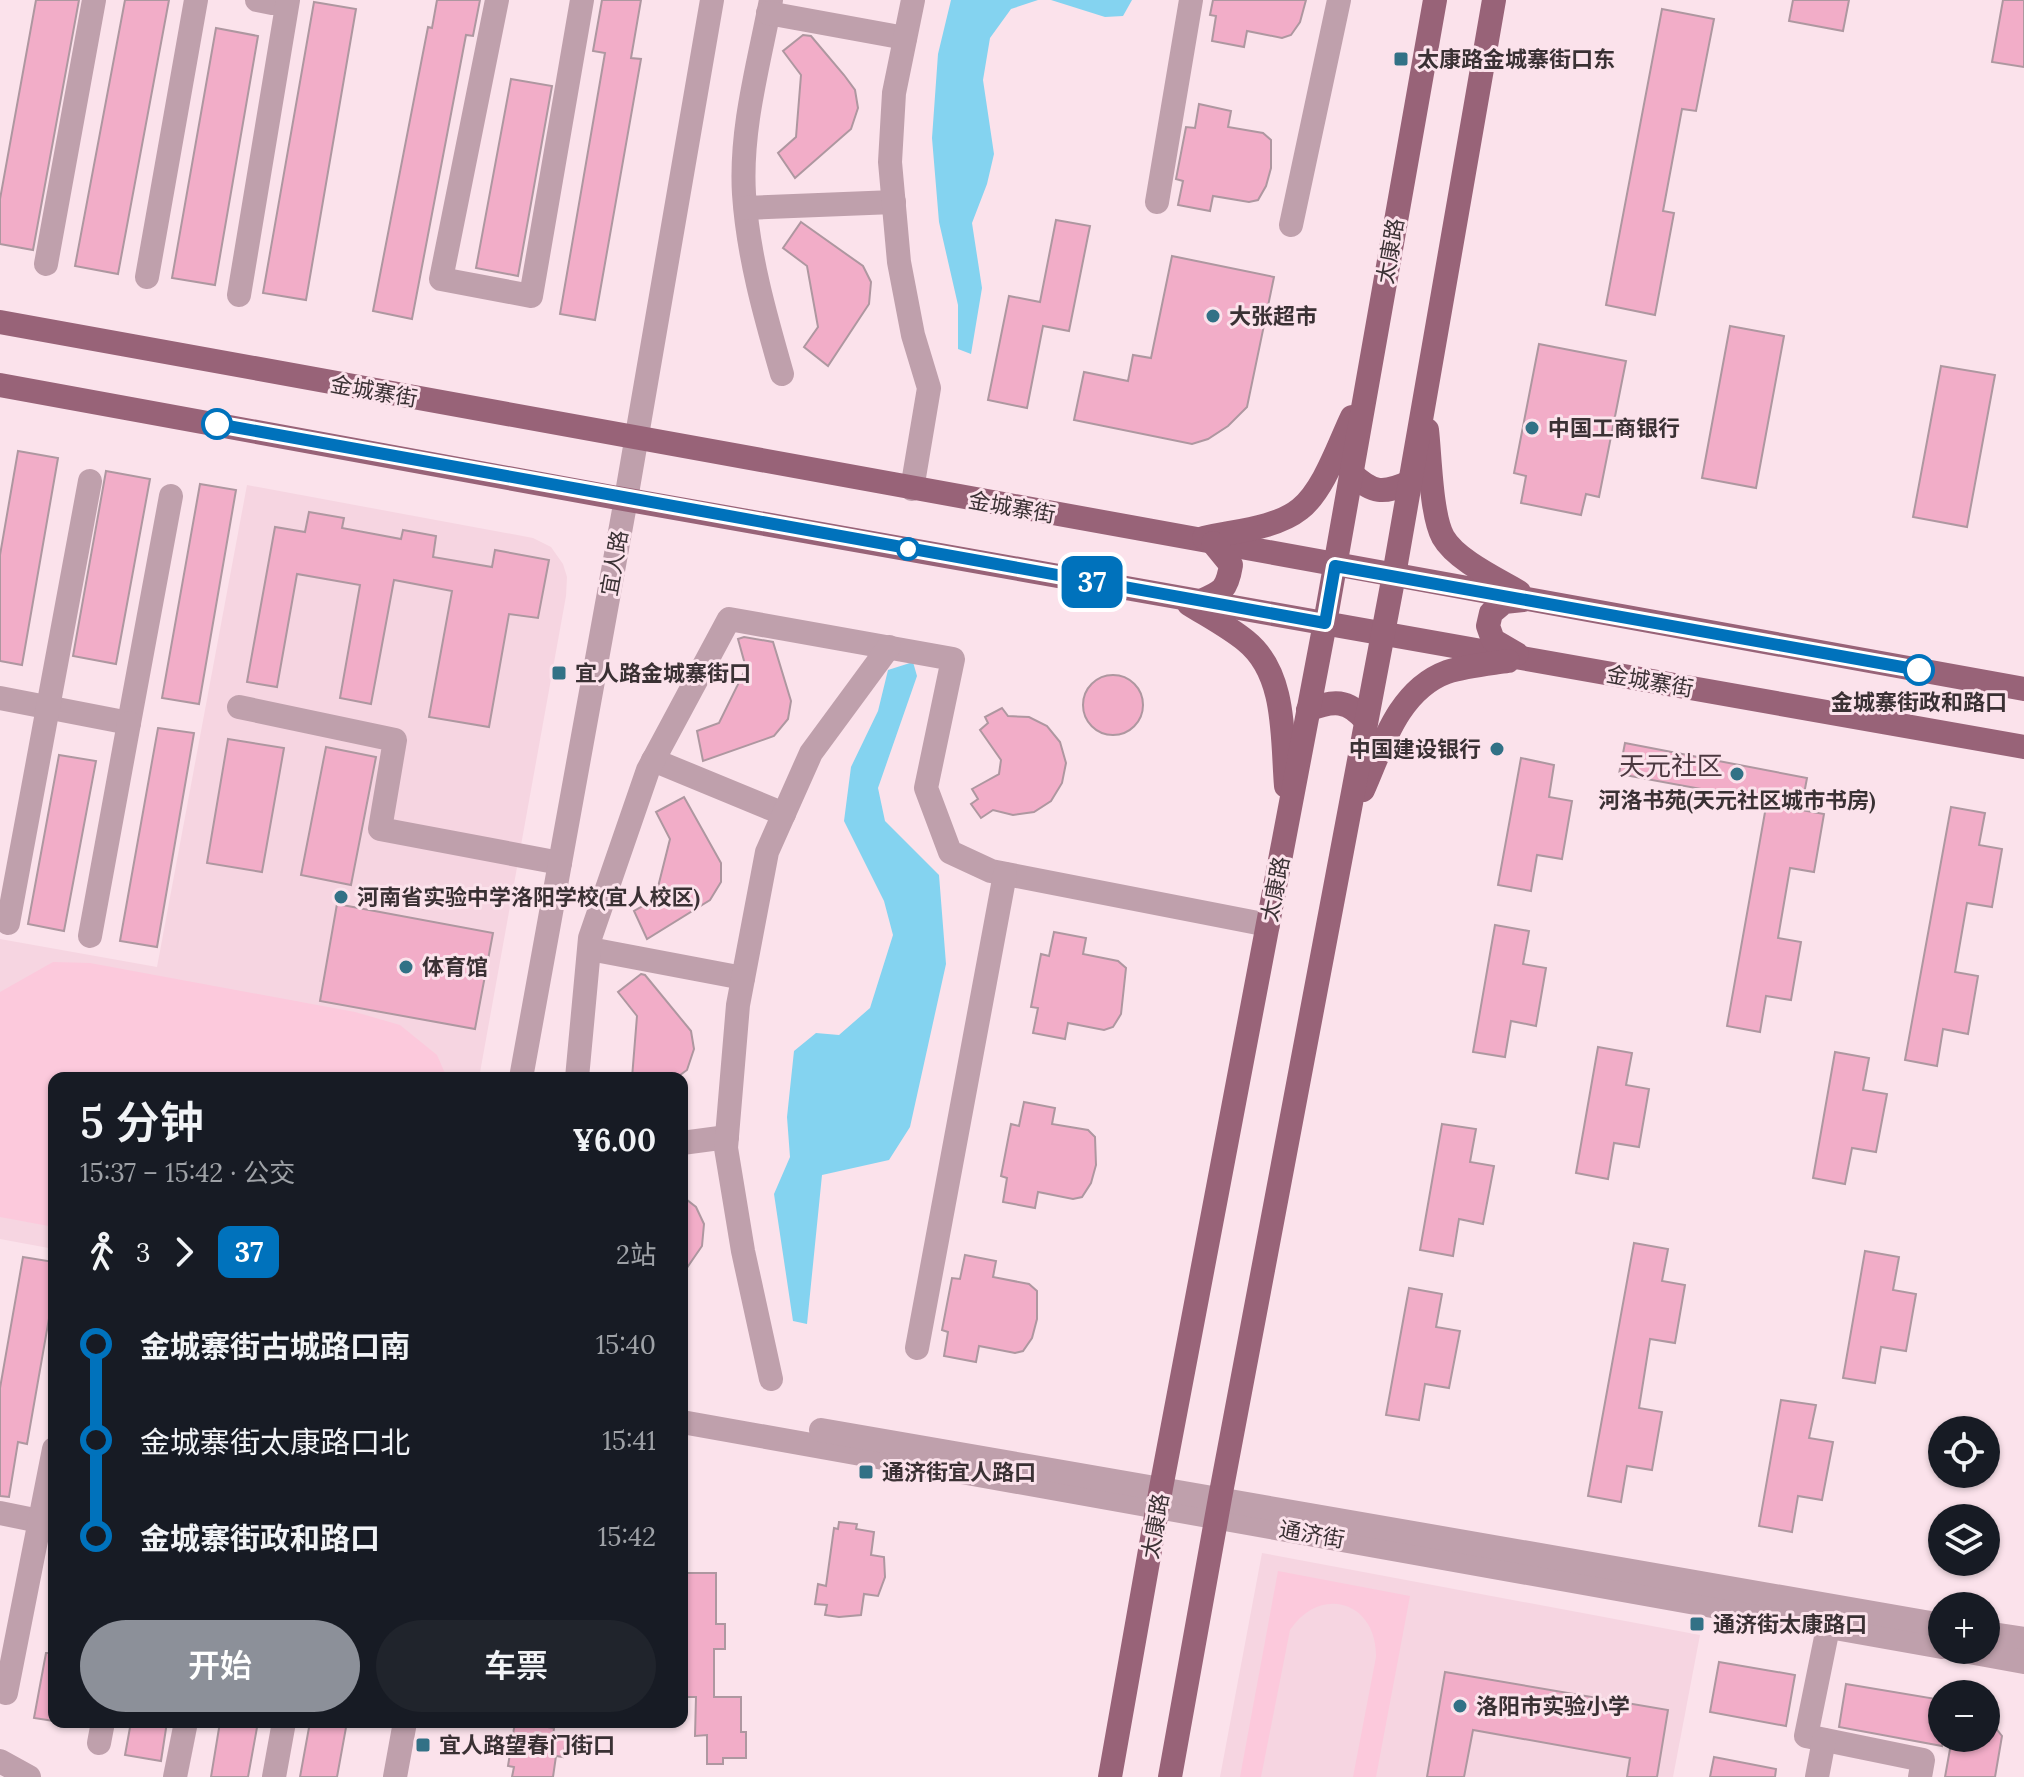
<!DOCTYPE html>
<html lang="zh">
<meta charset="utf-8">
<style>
:root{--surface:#171b24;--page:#20242c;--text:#f1f3f6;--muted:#9ea1a6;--accent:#8c9099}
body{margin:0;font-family:Lora,"Noto Sans SC",serif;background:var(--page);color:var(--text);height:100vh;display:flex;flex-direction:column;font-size:30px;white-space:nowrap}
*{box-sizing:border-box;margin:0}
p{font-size:26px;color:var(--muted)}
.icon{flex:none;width:44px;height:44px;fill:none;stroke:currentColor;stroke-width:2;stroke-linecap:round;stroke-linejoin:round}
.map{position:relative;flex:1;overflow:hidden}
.sheet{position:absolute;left:48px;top:1072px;width:640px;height:656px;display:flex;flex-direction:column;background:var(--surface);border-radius:16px;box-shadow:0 2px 6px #0004}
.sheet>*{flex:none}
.badge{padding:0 16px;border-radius:12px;font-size:28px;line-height:52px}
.controls{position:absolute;left:1928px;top:1416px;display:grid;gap:16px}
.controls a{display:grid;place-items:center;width:72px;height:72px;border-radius:50%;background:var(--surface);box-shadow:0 2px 6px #0004;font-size:40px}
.map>.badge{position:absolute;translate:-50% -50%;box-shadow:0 0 0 4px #fff}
.legs{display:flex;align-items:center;gap:12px;height:88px;padding:0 32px;font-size:26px}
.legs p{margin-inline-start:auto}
.overview{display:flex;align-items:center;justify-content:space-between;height:136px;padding:0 32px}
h1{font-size:44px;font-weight:600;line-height:60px}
.button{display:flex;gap:16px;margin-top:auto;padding:16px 32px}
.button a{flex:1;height:92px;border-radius:48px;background:var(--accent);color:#fff;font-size:32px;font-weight:600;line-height:92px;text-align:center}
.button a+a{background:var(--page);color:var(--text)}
ul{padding:0 32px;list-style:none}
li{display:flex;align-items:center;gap:28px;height:96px;font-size:30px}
li i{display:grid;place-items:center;width:12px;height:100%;margin:0 10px;background:currentColor}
li i::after{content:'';width:20px;height:20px;margin:-10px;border:6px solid;border-radius:50%;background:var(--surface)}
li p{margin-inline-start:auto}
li:first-child i{background:linear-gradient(#0000 50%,currentColor 0)}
li:last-child i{background:linear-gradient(currentColor 50%,#0000 0)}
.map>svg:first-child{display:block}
.built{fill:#f6d5e1}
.green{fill:#fcc9dc}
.water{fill:#84d3f0}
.building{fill:#f2adc8;stroke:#ae97a0;stroke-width:2}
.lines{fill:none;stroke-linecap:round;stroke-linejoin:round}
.minor{stroke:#bfa0ac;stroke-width:24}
.major{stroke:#986378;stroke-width:24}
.line-1-casing{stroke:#fff;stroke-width:18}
.line-1{stroke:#0072bc;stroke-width:12}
.poi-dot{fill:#327186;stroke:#fbe2eb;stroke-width:3}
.stop-1-dot{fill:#fff;stroke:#0072bc;stroke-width:4}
.labels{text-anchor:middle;stroke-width:6;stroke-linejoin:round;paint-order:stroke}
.poi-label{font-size:22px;font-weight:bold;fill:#3a3134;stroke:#fbe2eb;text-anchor:start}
.street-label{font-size:22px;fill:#3a3134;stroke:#fbe2eb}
.stop-label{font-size:22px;font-weight:bold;fill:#3a3134;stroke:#fbe2eb}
.quarter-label{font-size:26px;fill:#4c3840;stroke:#fbe2eb}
</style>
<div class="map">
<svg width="2024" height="1777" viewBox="0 0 2024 1777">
<rect width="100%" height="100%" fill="#fbe2eb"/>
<!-- built -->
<g class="built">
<polygon points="247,485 533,538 551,547 563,564 567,577 566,596 479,1078 54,1078 54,1249 0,1239 0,939 157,967"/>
<polygon points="1262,1553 1700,1635 1673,1777 1220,1777"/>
</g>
<!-- green -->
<g class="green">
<polygon points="53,962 90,963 355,1012 400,1025 437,1055 447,1078 54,1078 54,1227 0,1217 0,992"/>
<path d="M1278,1571L1410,1596L1376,1777H1353L1376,1657C1377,1602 1321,1584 1290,1630L1261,1777H1240Z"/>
</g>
<!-- water -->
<g class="water">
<polygon points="951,0 1038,0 1011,9 990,38 983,80 994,154 987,184 972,223 982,288 971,354 958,349 958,305 939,222 932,138 938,54"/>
<polygon points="1051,0 1132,0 1123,16 1105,17"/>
<polygon points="913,662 917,676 878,788 885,821 939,875 946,964 910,1127 889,1160 822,1175 807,1324 793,1321 774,1194 790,1157 787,1117 794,1051 816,1033 839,1035 870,1008 893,935 884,901 844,821 851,767 878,711 888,670"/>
</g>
<!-- building -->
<g class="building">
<polygon points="36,0 79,0 33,250 0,244 0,199"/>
<polygon points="125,0 169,0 118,274 75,266"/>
<polygon points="437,0 480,0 473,36 466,35 412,319 373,311 428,27 432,28"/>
<polygon points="602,0 641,0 631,58 641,59 595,320 560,314 605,53 593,51"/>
<polygon points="1213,0 1306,0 1300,22 1291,35 1282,38 1247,31 1244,47 1212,41 1216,16 1210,15"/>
<polygon points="1793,0 1849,0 1843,31 1789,21"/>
<polygon points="2003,0 2024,0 2024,67 1992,62"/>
<polygon points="314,2 356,9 306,300 263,293"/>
<polygon points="1662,9 1714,19 1696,111 1682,109 1663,211 1674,213 1655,315 1606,305"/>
<polygon points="216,28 258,36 215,285 172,278"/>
<polygon points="803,35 811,36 844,75 855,90 858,108 851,129 795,178 778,153 796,137 801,75 783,51"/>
<polygon points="511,79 552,86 518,276 476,268"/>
<polygon points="1199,104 1231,111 1228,127 1263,133 1271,140 1271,168 1266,186 1258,200 1249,202 1213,196 1210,211 1178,205 1183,181 1176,179 1186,127 1195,128"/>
<polygon points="1056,220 1090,226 1069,331 1043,326 1027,408 988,400 1009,296 1040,302"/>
<polygon points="801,222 863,266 871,282 869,304 828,366 804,347 818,327 807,266 783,248"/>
<polygon points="1172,256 1274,277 1247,407 1228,426 1208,439 1192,444 1074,420 1084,372 1128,381 1133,355 1151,358"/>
<polygon points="1730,326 1784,336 1756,488 1702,478"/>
<polygon points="1539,344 1626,361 1599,497 1586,494 1581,515 1521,503 1526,476 1514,473"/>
<polygon points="1941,366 1995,375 1967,527 1913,517"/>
<polygon points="18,451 58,458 22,665 0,661 0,555"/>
<polygon points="106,471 150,479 116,664 73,656"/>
<polygon points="200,484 236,490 199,704 162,698"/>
<polygon points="309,512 344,518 342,528 401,539 403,530 436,536 433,557 492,567 495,550 549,560 538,618 509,614 489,727 429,717 452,591 394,580 371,704 340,698 360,585 297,574 277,687 247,682 275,527 305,532"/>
<polygon points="744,637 773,642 791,701 788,719 774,736 703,761 697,731 719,723 746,668 738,639"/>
<circle cx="1113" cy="705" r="30"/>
<polygon points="1002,708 1008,716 1029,717 1047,726 1060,742 1066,763 1062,783 1051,801 1034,812 1013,815 993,810 981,818 971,804 978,799 972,789 999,774 1001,760 980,730 988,723 985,717"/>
<polygon points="158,728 194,733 157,947 120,941"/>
<polygon points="228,739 284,748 262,872 207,863"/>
<polygon points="1625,743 1807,778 1801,810 1824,814 1814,872 1790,868 1778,938 1801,942 1791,1000 1766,996 1760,1032 1727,1026 1767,801 1619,774"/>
<polygon points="326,747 376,757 351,885 301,875"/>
<polygon points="59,755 96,761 64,931 28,924"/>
<polygon points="1521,758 1554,765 1549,797 1572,801 1562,859 1537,855 1531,891 1498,885"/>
<polygon points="684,797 721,863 721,882 710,900 647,939 634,911 655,899 670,839 656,812"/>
<polygon points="1951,807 1985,813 1979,845 2002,849 1992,907 1967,903 1955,972 1978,976 1968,1034 1943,1029 1937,1066 1905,1060"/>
<polygon points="337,904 493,933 475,1029 320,1001"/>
<polygon points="1495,925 1529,931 1523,964 1546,968 1536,1026 1511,1021 1505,1057 1473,1052"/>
<polygon points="1054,932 1086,938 1083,954 1118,961 1126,968 1121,1014 1113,1027 1104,1030 1068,1023 1065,1039 1033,1033 1038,1008 1031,1007 1041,954 1049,956"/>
<polygon points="641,974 645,975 691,1031 694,1049 687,1070 676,1078 632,1078 637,1016 618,992"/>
<polygon points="1598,1047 1632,1053 1626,1085 1649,1089 1639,1147 1614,1143 1608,1179 1576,1173"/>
<polygon points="1835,1052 1869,1058 1863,1090 1887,1094 1876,1152 1852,1148 1845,1184 1813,1178"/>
<polygon points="1024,1102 1055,1108 1052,1124 1088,1130 1095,1137 1096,1165 1091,1183 1082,1197 1073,1199 1038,1192 1035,1208 1003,1202 1007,1178 1001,1176 1011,1124 1019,1126"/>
<polygon points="1442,1124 1476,1129 1470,1162 1494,1166 1483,1224 1459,1219 1453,1256 1420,1250"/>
<polygon points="682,1196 696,1207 704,1224 702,1246 682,1275"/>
<polygon points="1634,1243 1668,1249 1662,1281 1685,1285 1675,1343 1650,1339 1639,1408 1662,1412 1652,1470 1627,1466 1621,1502 1588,1496"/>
<polygon points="1865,1251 1899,1257 1893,1290 1916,1294 1906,1351 1881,1347 1875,1383 1843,1378"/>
<polygon points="965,1255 996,1261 993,1277 1029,1284 1037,1291 1037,1319 1032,1338 1023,1351 1015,1353 979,1346 976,1362 944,1356 948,1332 942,1330 952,1278 960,1279"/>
<polygon points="23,1257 54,1262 54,1290 27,1444 18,1442 9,1497 0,1496 0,1388"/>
<polygon points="1409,1288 1442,1294 1436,1327 1460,1331 1449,1388 1425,1384 1419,1420 1386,1415"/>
<polygon points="1781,1400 1816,1405 1809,1438 1833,1442 1822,1500 1798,1496 1792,1532 1759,1526"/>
<polygon points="839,1522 857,1524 856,1529 874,1532 871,1555 884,1557 885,1577 878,1596 864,1594 861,1615 839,1617 825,1615 827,1605 815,1604 818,1584 826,1586 834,1528 838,1529"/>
<polygon points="682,1573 716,1573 716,1624 725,1624 725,1649 714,1649 714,1697 741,1697 741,1732 746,1732 746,1758 723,1758 723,1764 707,1764 707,1735 695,1736 696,1697 682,1697"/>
<polygon points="46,1653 54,1653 54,1721 34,1718"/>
<polygon points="1719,1662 1795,1675 1786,1726 1710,1712"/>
<polygon points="1445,1672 1668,1710 1657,1777 1627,1777 1630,1758 1473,1730 1464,1777 1427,1777"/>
<polygon points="1846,1684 1942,1700 1942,1746 1839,1727"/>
<polygon points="1986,1716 2002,1736 1995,1777 1945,1777 1952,1738 1986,1738"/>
<polygon points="131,1722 167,1722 161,1761 125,1755"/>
<polygon points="220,1722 258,1722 248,1777 211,1777"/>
<polygon points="310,1722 347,1722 337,1777 300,1777"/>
<polygon points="515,1722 554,1728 553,1737 566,1739 563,1757 556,1756 553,1777 512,1777 514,1767 508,1766"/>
<polygon points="1714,1757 1776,1769 1775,1777 1710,1777"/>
</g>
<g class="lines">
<!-- minor -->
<g class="minor">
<polyline points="257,0 272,3 281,0"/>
<polyline points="497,0 441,279 531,296 582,0"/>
<path d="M771,0C759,63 740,129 744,194C748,255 765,315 782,374"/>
<polyline points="768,13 905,38"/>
<polyline points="1157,202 1191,0"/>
<polyline points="746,208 894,202"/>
<polyline points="1291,225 1339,0"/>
<polyline points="46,264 94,0"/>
<polyline points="147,277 196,0"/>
<polyline points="239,295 288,0"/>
<polyline points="912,489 929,388 913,335 899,262 890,162 894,93 913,0"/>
<polyline points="0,698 129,723 171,496"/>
<polyline points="239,707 395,740 380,829 560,863"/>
<polyline points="653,760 784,814"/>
<polyline points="8,923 90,481"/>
<polyline points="90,936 129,723"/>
<polyline points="590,949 743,978"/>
<polyline points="521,1078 626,499 712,0"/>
<polyline points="577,1078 590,938 648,770 729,619 953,659 926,788 950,852 991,871 1268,925"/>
<polyline points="682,1143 727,1137"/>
<polyline points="917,1348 1005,874"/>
<polyline points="771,1379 743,1251 726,1148 738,1005 767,852 811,753 889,647"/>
<polyline points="682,1422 1942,1647"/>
<polyline points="821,1430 1942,1625"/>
<polyline points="0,1513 54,1524"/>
<polyline points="1831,1613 1806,1736 1923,1760 1920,1777"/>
<polyline points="1986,1633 2024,1639"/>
<polyline points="1958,1650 2024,1662"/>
<polyline points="6,1693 54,1449"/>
<polyline points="99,1743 103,1722"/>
<polyline points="0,1761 29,1777"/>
<polyline points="175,1777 186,1722"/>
<polyline points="274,1777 284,1722"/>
<polyline points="395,1777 405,1722"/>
<polyline points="1817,1777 1824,1740"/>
</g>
<!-- major -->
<g class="major">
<polyline points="0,322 2024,689"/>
<polyline points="0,385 612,497 2024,747"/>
<path d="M1427,430C1430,456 1431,515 1443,537C1456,560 1497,579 1519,592"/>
<path d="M1351,473C1373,494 1383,494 1410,482"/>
<path d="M1204,538C1233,531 1275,529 1300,509C1324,490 1339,444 1352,417"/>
<path d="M1201,601C1222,592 1227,590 1231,565L1213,543"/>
<path d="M1189,604C1208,616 1229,627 1246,641C1287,674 1282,739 1286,786"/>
<polyline points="1517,654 1493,640 1488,626 1491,613 1504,602 1523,600"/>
<path d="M1308,710C1333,700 1348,699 1366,721"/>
<path d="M1363,790C1382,747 1398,690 1447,672C1466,666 1488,664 1508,661"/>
<polyline points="1110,1777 1161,1488 1325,623 1435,0"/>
<polyline points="1170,1777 1220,1498 1394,575 1494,0"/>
</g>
</g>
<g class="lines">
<defs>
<polyline id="line-1" points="217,424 1325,623 1335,566 1919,670"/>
</defs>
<!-- line-1 casing -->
<use href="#line-1" class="line-1-casing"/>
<!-- line-1 -->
<use href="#line-1" class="line-1"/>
</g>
<!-- markers -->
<g class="poi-dot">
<rect x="1393" y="51" width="16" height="16" rx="4"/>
<circle cx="1213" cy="316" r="8"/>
<circle cx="1532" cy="428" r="8"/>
<rect x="551" y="665" width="16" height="16" rx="4"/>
<circle cx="1497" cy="749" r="8"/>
<circle cx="1737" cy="774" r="8"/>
<circle cx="341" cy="897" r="8"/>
<circle cx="406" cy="967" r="8"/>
<rect x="858" y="1464" width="16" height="16" rx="4"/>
<rect x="1689" y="1616" width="16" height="16" rx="4"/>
<circle cx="1460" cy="1706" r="8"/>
<rect x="415" y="1737" width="16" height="16" rx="4"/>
</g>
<g class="stop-1-dot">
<circle cx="217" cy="424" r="14"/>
<circle cx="908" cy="549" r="10"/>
<circle cx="1919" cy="670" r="14"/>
</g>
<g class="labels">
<!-- poi labels -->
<g class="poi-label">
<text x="1417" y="67">太康路金城寨街口东</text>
<text x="1229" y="324">大张超市</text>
<text x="1548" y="436">中国工商银行</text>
<text x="575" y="681">宜人路金城寨街口</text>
<text x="1481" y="757" text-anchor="end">中国建设银行</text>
<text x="1737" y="808" text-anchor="middle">河洛书苑(天元社区城市书房)</text>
<text x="357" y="905">河南省实验中学洛阳学校(宜人校区)</text>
<text x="422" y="975">体育馆</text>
<text x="882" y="1480">通济街宜人路口</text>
<text x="1713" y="1632">通济街太康路口</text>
<text x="1476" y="1714">洛阳市实验小学</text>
<text x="439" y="1753">宜人路望春门街口</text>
</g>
<!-- street labels -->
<g class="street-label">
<text transform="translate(1390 251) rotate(-80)" y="8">太康路</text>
<text transform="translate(374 391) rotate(10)" y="8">金城寨街</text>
<text transform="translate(1012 507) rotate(10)" y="8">金城寨街</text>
<text transform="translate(614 563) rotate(-80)" y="8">宜人路</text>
<text transform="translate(1650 681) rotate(10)" y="8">金城寨街</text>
<text transform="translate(1275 889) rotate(-79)" y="8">太康路</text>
<text transform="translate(1155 1526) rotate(-80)" y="8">太康路</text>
<text transform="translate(1312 1534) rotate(10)" y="8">通济街</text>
</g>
<!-- stop labels -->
<g class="stop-label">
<text x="1919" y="710">金城寨街政和路口</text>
</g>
<!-- quarter labels -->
<g class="quarter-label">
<text x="1671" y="775">天元社区</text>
</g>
</g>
</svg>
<div class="controls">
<a><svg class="icon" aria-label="locate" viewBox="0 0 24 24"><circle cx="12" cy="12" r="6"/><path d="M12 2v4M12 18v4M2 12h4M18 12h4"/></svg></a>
<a><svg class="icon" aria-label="layers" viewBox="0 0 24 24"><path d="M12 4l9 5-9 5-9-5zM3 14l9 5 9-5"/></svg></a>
<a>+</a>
<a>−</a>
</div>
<b class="badge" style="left:1092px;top:582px;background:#0072bc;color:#fff">37</b>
<section class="sheet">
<div class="overview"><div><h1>5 分钟</h1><p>15:37 – 15:42 · 公交</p></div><b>¥6.00</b></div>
<div class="legs"><svg class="icon" aria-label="walk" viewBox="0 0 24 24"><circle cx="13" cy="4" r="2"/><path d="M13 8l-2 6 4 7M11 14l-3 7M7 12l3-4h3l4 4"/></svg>3<svg class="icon" aria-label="forward" viewBox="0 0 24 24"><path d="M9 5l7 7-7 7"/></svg><b class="badge" style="background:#0072bc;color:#fff">37</b><p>2站</p></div>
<ul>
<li><i style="color:#0072bc"></i><b>金城寨街古城路口南</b><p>15:40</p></li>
<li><i style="color:#0072bc"></i><span>金城寨街太康路口北</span><p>15:41</p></li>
<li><i style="color:#0072bc"></i><b>金城寨街政和路口</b><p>15:42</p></li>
</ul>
<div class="button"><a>开始</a><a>车票</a></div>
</section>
</div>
